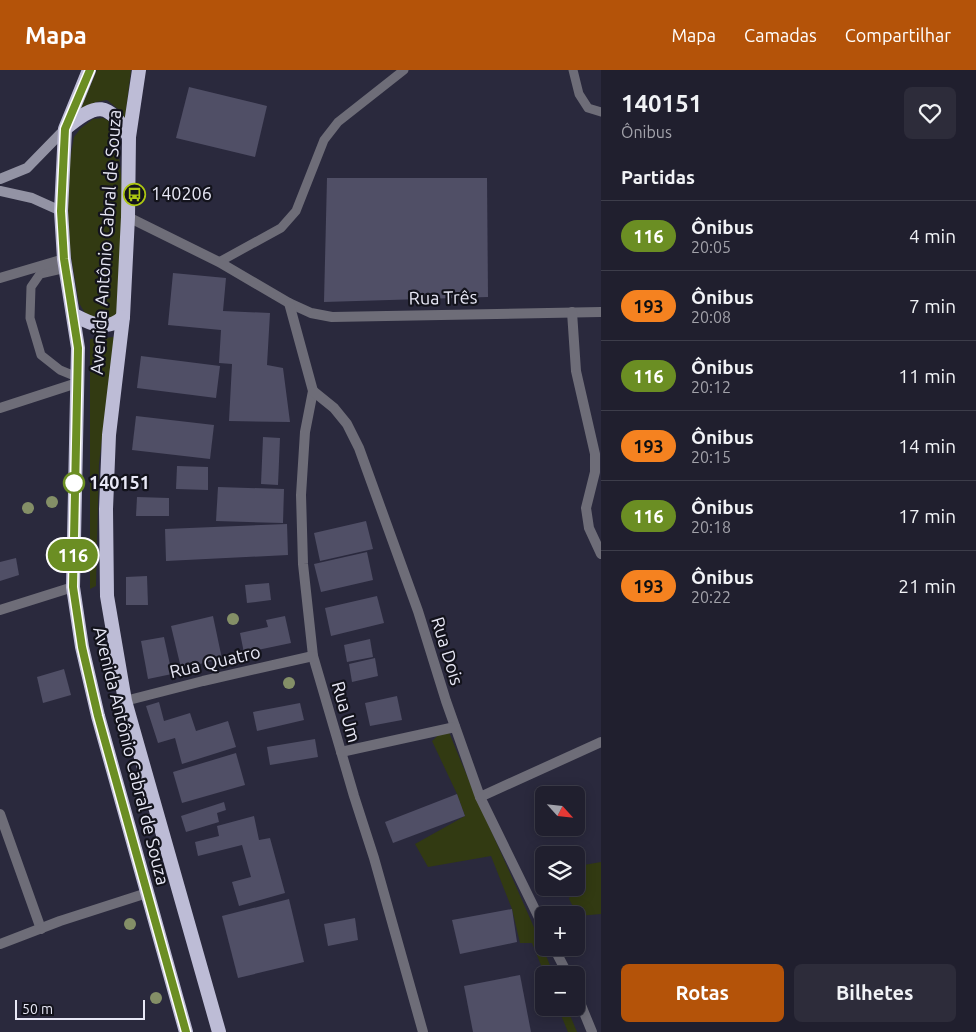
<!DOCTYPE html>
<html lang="pt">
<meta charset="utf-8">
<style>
:root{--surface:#201f2e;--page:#2d2c3a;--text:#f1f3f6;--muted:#a2a2aa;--line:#3d3d4a;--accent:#b45309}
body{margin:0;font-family:Ubuntu,sans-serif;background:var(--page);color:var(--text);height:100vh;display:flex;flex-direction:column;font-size:19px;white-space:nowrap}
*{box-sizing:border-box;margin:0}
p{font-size:16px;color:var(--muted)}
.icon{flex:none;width:28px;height:28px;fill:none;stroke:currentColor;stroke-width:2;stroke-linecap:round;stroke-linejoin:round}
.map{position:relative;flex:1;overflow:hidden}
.panel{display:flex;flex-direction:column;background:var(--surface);width:375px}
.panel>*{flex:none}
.badge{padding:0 10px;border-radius:16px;font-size:18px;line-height:32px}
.needle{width:32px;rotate:117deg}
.controls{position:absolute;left:535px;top:716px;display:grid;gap:10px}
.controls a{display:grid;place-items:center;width:50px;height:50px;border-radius:8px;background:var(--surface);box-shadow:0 2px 12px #0003,0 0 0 1px var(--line);font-size:25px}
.scale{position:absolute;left:15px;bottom:12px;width:130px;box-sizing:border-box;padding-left:5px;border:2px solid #e8e8f6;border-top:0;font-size:14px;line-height:18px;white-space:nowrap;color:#e8e8f6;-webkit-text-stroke:4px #13131c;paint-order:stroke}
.map>.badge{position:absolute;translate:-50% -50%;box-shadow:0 0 0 2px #fff}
h2{padding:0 20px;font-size:19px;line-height:45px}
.round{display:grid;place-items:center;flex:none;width:52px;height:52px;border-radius:8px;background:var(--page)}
.headline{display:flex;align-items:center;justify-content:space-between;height:85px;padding:0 20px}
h1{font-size:24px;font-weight:700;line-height:38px}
.action{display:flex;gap:10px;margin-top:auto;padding:10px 20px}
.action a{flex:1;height:58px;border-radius:8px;background:var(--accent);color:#fff;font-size:20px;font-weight:700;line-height:58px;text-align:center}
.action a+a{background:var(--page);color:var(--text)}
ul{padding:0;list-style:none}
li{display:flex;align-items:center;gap:15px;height:70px;padding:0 20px;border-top:1px solid var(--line)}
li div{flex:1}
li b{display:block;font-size:19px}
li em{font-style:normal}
li .badge{min-width:55px;font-weight:700;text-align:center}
header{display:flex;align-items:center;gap:30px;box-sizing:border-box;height:70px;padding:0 25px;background:var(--accent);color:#fff}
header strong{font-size:24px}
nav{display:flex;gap:28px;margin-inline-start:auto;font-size:18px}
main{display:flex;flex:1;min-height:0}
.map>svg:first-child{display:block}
.green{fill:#323a12}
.building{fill:#504f66}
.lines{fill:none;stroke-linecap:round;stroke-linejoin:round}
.service{stroke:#6e6d78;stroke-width:9}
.minor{stroke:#6e6d78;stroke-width:10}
.secondary{stroke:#9393a4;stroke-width:10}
.trunk{stroke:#bdbcd6;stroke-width:14}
.tree{fill:#848f67}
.line-casing{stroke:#fff;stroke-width:11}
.line{stroke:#6b8e23;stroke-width:8}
.stop-dot{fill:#fff;stroke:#6b8e23;stroke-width:2.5}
.labels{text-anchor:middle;stroke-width:4.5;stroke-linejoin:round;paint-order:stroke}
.poi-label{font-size:18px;fill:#e8e8f6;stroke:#13131c;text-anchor:start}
.street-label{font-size:18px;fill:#e8e8f6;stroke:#13131c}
.stop-label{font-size:18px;font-weight:bold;fill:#e8e8f6;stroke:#13131c;text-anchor:start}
</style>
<header>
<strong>Mapa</strong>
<nav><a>Mapa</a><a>Camadas</a><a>Compartilhar</a></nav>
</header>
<main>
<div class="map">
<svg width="601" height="962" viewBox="0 0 601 962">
<rect width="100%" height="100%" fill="#2a293d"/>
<!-- green -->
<g class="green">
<polygon points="97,0 131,0 124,57 118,39 107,30 96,32 80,40"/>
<path d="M103,48L111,52C130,110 120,181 118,241L113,250H89L79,233L67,163L68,101L74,67L81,58L93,49Z"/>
<polygon points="114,267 99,394 96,516 90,519 90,269"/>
<path d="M447,657C480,741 520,821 554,905H545L532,873H520L512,839L491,786L428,797L415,774L465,746L457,724L432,671Z"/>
<polygon points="601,792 601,844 578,846 569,829 572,818 576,818 578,796"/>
<polygon points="558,938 567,938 577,962 568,962"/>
</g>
<!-- building -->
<g class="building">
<polygon points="189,17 267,36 255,87 176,68"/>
<polygon points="327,108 487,108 488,227 324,232"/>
<polygon points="173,203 226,208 223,241 270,243 267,295 283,298 290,352 229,351 232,294 219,293 221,260 168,255"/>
<polygon points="141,286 220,296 216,328 137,318"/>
<polygon points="136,346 214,355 210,389 132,380"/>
<polygon points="263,367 280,368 278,415 261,414"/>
<polygon points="177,396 208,397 208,420 176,419"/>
<polygon points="218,417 284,419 283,453 216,451"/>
<polygon points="137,427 169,428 169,446 136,446"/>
<polygon points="366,451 373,479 320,491 314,463"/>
<polygon points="287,454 288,485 166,491 165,459"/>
<polygon points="367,482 373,510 321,522 314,494"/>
<polygon points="16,488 19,505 0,511 0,492"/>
<polygon points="147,506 148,535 126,535 126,507"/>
<polygon points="269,513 271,530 247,533 245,515"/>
<polygon points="377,526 384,553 331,566 325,538"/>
<polygon points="213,546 222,589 181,598 171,556"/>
<polygon points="285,546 291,573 244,583 240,563 268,557 266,550"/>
<polygon points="164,567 172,604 148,609 141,571"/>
<polygon points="370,569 373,587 347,592 344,575"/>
<polygon points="375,588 378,606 352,612 349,594"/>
<polygon points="64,599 71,625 43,633 37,607"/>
<polygon points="397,626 402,650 370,656 365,633"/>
<polygon points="159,632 164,651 190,643 196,661 228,651 236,677 182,694 175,668 158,673 146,636"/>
<polygon points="300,633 304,650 257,661 253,642"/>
<polygon points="315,669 318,687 270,695 267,677"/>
<polygon points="236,683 245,715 182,733 173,702"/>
<polygon points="457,724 465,746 393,773 385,752"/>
<polygon points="224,732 226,740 217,743 219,752 186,762 181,746"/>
<polygon points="254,746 259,770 270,768 285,823 239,836 232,812 251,807 242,775 198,786 195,772 219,766 217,756"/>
<polygon points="289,829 304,892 238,908 222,846"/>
<polygon points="512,839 517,872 460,884 452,850"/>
<polygon points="355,848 358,870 328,876 324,854"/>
<polygon points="520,905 531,962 473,962 464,916"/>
</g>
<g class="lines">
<!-- service -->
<g class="service">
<polyline points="573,0 579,24 588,38 601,42"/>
<polyline points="219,192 281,158 296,141 324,70 338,52 404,0"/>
<polyline points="66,198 40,204 31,217 30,248 41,285 60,300 77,307"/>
</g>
<!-- minor -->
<g class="minor">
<polyline points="128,147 219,192 289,233 311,243 332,247 601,242"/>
<polyline points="0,208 64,189"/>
<polyline points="289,233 313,321 305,362 301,425 303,494 313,586 354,726 374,788 423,962"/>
<polyline points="572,242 576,301 595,384 595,402 586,438 589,458 601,484"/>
<polyline points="313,321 334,338 347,354 359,378 418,541 446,631 480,727 544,858"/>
<polyline points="0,338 77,313"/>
<polyline points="0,540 73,517"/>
<polyline points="125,631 203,611 313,586"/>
<polyline points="341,682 455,657"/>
<polyline points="480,727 601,672"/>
<polyline points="0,744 41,859"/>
<polyline points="0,874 60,851 147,823"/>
<polyline points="554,878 568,905"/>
<polyline points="576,923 592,962"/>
</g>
<!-- secondary -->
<g class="secondary">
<polyline points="0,109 27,98 65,59"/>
<polyline points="0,121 32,128 61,141"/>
</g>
<!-- trunk -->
<g class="trunk">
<polyline points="89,0 65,59 61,141 64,189 78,278 73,517 82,577 98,646 186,962"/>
<polyline points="139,0 129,67 128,147 123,247 109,365 106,439 107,526 125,631 219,962"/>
<path d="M66,58C97,32 108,31 129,67"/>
<path d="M74,245C91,254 107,262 123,247"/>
</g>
</g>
<!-- trees -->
<g class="tree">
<circle cx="52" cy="432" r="6"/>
<circle cx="28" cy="438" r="6"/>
<circle cx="233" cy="549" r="6"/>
<circle cx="289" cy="613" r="6"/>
<circle cx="130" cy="854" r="6"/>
<circle cx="156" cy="928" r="6"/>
</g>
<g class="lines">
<defs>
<polyline id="line" points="90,0 65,59 61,141 64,189 78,278 73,517 82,577 98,646 186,962"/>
</defs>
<!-- line casing -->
<use href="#line" class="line-casing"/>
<!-- line -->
<use href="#line" class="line"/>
</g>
<!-- icons -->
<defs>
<symbol id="bus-ring" viewBox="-11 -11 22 22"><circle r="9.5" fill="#13131c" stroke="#acc612" stroke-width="1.5"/><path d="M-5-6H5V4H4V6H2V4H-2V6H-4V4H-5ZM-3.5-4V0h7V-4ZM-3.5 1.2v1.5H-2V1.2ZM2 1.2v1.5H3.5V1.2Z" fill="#acc612"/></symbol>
</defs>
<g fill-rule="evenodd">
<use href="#bus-ring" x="122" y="112" width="25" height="25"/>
</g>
<!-- markers -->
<circle class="stop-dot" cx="74" cy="413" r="10"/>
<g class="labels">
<!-- poi labels -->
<g class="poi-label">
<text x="151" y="130">140206</text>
</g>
<!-- street labels -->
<g class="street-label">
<text transform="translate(106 172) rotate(-86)" y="6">Avenida Antônio Cabral de Souza</text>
<text transform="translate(443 228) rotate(-1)" y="6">Rua Três</text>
<text transform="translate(447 581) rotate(73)" y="6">Rua Dois</text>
<text transform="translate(215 592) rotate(-13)" y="6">Rua Quatro</text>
<text transform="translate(346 642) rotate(74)" y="6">Rua Um</text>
<text transform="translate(131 686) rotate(76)" y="6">Avenida Antônio Cabral de Souza</text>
</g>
<!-- stop labels -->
<g class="stop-label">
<text x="89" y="419">140151</text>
</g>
</g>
</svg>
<div class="controls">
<a><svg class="needle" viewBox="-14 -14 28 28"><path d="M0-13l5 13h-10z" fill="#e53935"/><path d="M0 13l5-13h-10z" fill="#a2a2aa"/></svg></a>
<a><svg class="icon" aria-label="layers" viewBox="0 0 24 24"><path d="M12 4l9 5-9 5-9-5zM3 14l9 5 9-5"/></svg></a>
<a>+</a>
<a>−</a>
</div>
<div class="scale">50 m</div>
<b class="badge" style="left:73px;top:485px;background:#6b8e23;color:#fff">116</b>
</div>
<section class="panel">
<div class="headline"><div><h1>140151</h1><p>Ônibus</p></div><a class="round"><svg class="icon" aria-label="heart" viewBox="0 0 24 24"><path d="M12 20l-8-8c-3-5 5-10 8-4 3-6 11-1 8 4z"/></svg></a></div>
<h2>Partidas</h2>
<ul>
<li><span class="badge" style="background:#6b8e23;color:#fff">116</span><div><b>Ônibus</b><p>20:05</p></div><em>4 min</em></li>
<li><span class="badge" style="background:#f58220;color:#111">193</span><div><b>Ônibus</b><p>20:08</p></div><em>7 min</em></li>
<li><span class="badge" style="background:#6b8e23;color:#fff">116</span><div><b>Ônibus</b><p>20:12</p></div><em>11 min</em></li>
<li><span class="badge" style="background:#f58220;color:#111">193</span><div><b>Ônibus</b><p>20:15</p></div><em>14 min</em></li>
<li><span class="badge" style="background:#6b8e23;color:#fff">116</span><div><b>Ônibus</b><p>20:18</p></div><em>17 min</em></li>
<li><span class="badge" style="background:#f58220;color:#111">193</span><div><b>Ônibus</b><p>20:22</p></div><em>21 min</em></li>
</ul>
<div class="action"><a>Rotas</a><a>Bilhetes</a></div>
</section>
</main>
